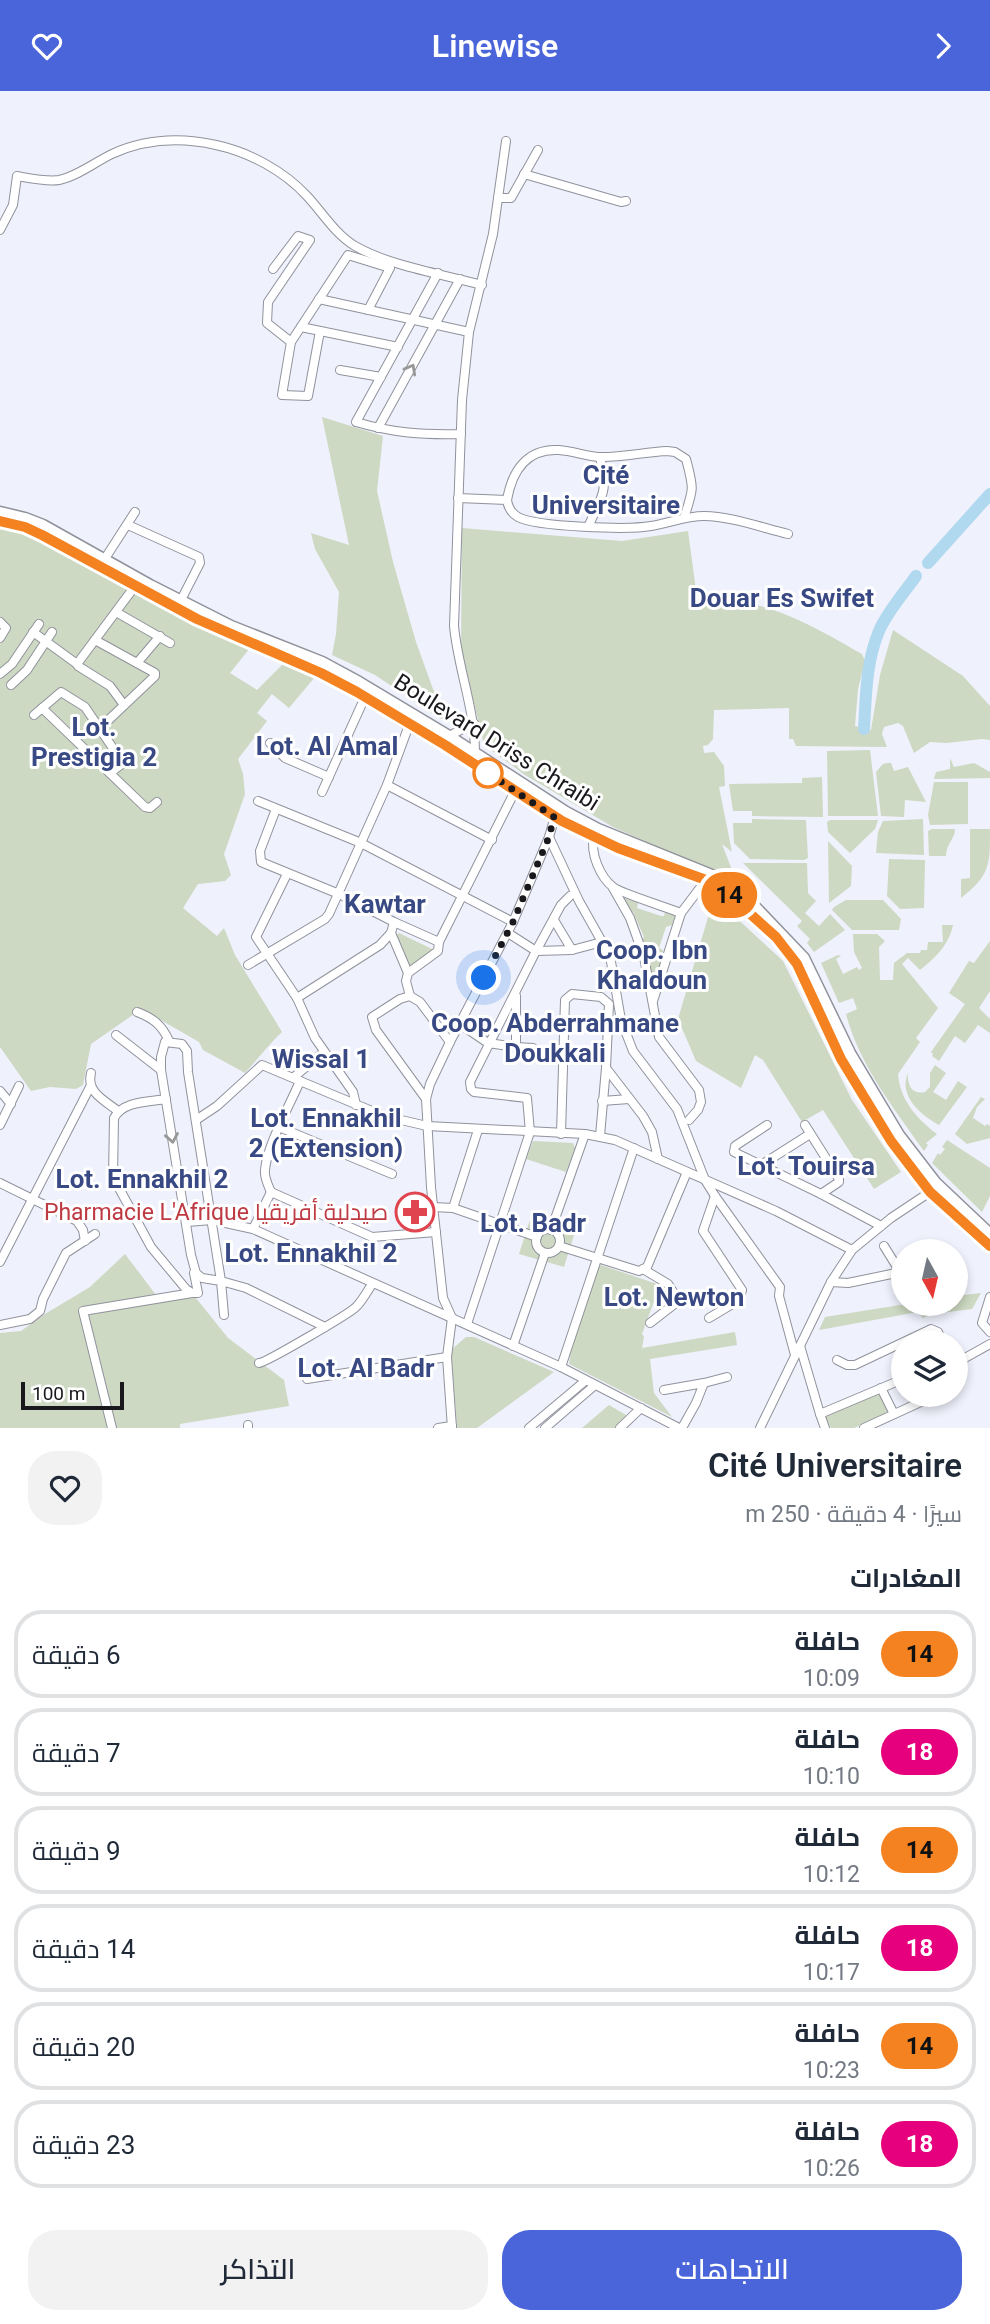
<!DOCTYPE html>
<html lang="ar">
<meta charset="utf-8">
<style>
:root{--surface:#fff;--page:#f2f2f3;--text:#1f2937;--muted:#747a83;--line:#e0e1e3;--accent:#4a65d9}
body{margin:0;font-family:Roboto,Cairo,sans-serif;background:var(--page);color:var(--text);direction:rtl;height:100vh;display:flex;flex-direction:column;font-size:26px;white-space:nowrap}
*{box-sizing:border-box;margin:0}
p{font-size:23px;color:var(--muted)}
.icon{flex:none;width:38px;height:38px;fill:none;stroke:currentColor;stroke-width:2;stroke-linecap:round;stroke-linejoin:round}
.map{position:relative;height:1337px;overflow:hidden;direction:ltr}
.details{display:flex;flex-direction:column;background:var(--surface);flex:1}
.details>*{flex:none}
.badge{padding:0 14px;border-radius:23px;font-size:24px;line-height:46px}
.needle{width:46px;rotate:172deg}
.controls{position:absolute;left:891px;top:1148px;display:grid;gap:14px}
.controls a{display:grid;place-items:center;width:77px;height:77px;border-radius:50%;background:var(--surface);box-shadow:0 4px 10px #0003;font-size:35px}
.scale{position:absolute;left:21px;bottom:18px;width:103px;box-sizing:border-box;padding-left:7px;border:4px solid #19191d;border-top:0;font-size:19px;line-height:24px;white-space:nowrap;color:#19191d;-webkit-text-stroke:5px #fff;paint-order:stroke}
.you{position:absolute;width:35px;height:35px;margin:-18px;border:5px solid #fff;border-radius:50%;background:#1a73e8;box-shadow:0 0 0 10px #1a73e833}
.map>.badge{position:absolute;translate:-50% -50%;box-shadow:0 0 0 4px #fff}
h2{padding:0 28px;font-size:26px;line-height:63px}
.round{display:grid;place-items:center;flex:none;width:74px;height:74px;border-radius:28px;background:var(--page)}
.headline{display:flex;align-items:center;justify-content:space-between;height:119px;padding:0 28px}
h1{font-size:33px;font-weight:600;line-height:52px}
.button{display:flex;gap:14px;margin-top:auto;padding:14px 28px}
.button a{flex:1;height:80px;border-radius:28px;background:var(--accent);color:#fff;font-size:28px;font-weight:600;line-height:80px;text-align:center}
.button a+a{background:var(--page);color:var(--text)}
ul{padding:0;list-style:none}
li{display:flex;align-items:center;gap:21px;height:88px;margin:0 14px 10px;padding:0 14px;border:4px solid var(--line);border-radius:28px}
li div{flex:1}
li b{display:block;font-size:26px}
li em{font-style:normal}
li .badge{min-width:77px;font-weight:700;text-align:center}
header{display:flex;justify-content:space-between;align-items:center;height:91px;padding:0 28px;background:var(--accent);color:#fff;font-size:32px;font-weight:600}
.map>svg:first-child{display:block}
.green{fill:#cdd9c2}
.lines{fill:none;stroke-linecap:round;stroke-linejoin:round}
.river{stroke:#b0d8ef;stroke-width:12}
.street-casing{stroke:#90929c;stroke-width:10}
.secondary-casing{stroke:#90929c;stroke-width:13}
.street{stroke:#fff;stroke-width:8}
.secondary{stroke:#fff;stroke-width:10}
.oneway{stroke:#989899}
.line-casing{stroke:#fff;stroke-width:16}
.line{stroke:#f58220;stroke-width:10}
.walk{stroke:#19191d;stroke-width:7;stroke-dasharray:0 12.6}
.stop-dot{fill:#fff;stroke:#f58220;stroke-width:3.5}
.labels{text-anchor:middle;stroke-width:6;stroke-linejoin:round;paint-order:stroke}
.street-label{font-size:23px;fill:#19191d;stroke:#fff}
.health-label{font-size:23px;fill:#be3a42;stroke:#fff;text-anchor:end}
.quarter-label{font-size:26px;font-weight:bold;fill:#384984;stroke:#fff}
</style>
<header><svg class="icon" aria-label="forward" viewBox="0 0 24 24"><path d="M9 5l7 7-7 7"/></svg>Linewise<svg class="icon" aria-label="heart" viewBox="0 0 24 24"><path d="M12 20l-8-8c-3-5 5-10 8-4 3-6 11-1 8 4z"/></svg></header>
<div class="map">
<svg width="990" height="1337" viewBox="0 0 990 1337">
<rect width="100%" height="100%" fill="#eff1fc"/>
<!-- green -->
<g class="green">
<polygon points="322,326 383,345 377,400 393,471 416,551 433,598 448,630 439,627 375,584 332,564 336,543 339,501 315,458 311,442 349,454"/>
<path d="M0,435L31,442L203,535L250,557L230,582L257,599L283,573L315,586L289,617L272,603L257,622L267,630L238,668L243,683L245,703L224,763L231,784L225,790L198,793L183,817L217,845L224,837L235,864L282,941C268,954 258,968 245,982L203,959L199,951L159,928L137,921L91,953L83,994L76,998L50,996L31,1000L0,956Z"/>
<path d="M462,437L622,450L688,440L698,514C708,513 720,510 730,510C775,512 824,541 862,563L865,570L858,598L855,635L871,639L880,584L893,539L963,585L990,615V649L982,648L946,652L930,651L914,662L903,635L898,632L884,636L882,643L887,656L796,655L793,648H789V617L714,619L713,648L708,654L703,655L704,662L714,661L724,675L725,695L719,696L732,761L722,753L732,779L730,786H727L711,780L613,736L525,684L484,654L461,558Z"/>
<polygon points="870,659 878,725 828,725 827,660"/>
<polygon points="950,667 954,676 974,672 990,681 990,687 934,688 936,681 950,678"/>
<polygon points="888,672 891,672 894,680 908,676 926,711 905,709 904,726 881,725 876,681 883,673"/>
<polygon points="822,686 823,726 752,725 752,720 733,720 729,693 802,692 802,687"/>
<polygon points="934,691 968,691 968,733 930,734 928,724"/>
<polygon points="752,728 806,729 808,767 804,769 750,768 734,752 733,732 752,732"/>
<polygon points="923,728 924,764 876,762 878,741 883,730"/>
<polygon points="830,729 878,729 875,738 850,762 828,741 827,731"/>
<path d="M932,738H955C955,748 946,753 946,765H929L928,740Z"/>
<path d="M970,738H990C990,775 990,784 961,807V788L970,787Z"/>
<polygon points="828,750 852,775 851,795 829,812"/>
<polygon points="889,768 925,769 924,817 900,818 887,805"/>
<polygon points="743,772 807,772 808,802 816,810 805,822 819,835 830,823 845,839 814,861 807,852 810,848 797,835 802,830"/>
<path d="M622,806L638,812L637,817L661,825H664L665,821L675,825L672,834L666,836L659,857L663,859C663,866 661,878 655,883L649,881L641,849L644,846L633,821H631Z"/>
<polygon points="714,806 783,870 852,1009 901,1081 874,1098 823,1019 802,1031 763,969 755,964 741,997 696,970 678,928"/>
<polygon points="846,809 883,809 901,828 899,839 852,839 832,819 834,816"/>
<path d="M942,834H953C949,854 935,867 920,879L908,867L902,873L938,917L916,947L920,951L898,983C900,1009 917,1028 937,1043L926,1052L928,1054L924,1060C894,1018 859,973 846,923L857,918L853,907L839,912L821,872L838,864L841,865L836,868L843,883L857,876L859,879L862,877L854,861L853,843H877L885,850L879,856L880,889H893L894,872L907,862H920L921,859H927L928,851H943Z"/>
<polygon points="399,842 434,859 411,877 395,845"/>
<polygon points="990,850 990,900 979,917 990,928 990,942 978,934 965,952 955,945 939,970 932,965 933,963 931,961 965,913 949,902 969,870 974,872"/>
<path d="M935,974L946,982L933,1001L946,1009L958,990L967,996L939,1034C921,1024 898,1005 908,982C907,994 912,1004 925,1001L930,996V982Z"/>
<polygon points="981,1006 985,1008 977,1016 973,1027 985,1035 987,1033 990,1035 990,1047 967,1053 955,1043"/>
<polygon points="947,1049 990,1077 990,1105 982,1121 932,1072 938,1062 940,1064 945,1058 942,1056"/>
<polygon points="533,1050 573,1052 575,1057 566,1081 526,1068"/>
<polygon points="530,1129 574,1144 564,1176 519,1163"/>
<polygon points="125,1163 156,1204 192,1202 228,1247 284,1289 289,1315 180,1333 180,1337 0,1337 0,1242 21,1240 45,1223 90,1196"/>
<polygon points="601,1174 660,1194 642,1243 644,1246 642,1257 735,1241 737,1254 650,1268 654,1302 672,1326 569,1273 571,1257 599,1175"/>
<polygon points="981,1202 972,1218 932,1223 923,1227 918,1221 819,1239 825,1226 906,1213 956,1213 956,1205"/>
<polygon points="466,1246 474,1246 554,1281 477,1337 457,1337 451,1259"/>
<polygon points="879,1300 888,1322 854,1337 831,1337 825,1324"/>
<polygon points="609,1314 626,1324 626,1327 615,1337 582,1337"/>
</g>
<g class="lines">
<!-- river -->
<g class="river">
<polyline points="928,472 990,403"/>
<path d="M864,638C866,604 866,571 879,540C887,521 904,502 916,485"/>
</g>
<defs>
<g id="street">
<polyline points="524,83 621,111 626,110"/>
<polyline points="498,107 511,107 538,59"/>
<path d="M0,139L13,114L17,85C29,87 47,91 59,89C78,85 95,71 112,63C145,48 180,46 216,54C249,61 284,80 307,105C322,121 335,143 355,155C390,175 442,183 482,194"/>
<polyline points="273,178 298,145 310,149 268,211 267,232 291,251"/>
<path d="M438,182L356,331C393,342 423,344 461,343"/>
<polyline points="319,208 469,241"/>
<polyline points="301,236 398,256"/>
<polyline points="320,240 308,305 282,304 291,251 348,164 390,177 368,219"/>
<polyline points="340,279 381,286"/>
<polyline points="378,337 460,188"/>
<path d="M458,407L507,409C508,416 511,422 518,426C536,436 629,439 651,435C669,432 686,425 704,425C730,425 763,437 788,443"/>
<path d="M507,409C512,380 527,357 559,359C574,360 588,366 602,366C624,366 646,361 667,360L675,361L686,368C694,398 694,397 684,427"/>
<polyline points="128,434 199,466 200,472 181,509"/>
<path d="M589,434C603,402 608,403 600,366"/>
<polyline points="104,469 135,421"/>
<polyline points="116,521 170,552"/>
<polyline points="0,531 6,537 0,547"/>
<polyline points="33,541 77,573"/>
<polyline points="95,549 155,582 155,585 99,638"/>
<polyline points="137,572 160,545"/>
<polyline points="0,583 12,573 39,533"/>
<polyline points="11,594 27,579 52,541"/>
<polyline points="124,614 110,595 78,575 77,573 135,495"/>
<polyline points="42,617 145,716 150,717 157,711"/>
<polyline points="34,624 61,601 85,616 123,672 110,682"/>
<polyline points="449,645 474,632"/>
<polyline points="270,652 285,667 329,686"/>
<path d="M475,662C475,618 458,578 454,535L462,309L469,241L493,143L506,50"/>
<polyline points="387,694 492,749"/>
<polyline points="322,701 365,606"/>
<polyline points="258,710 361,752 513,831"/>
<polyline points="276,718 260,760 261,771 339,803 394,831"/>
<polyline points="549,746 579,810 610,865 621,929 633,960 677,1018 705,1089 715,1105 780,1196 779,1205 795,1264"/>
<path d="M594,746C590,762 600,786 613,796C620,802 669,817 681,822"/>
<polyline points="287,783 256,846 297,907 315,947 353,1001 356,1014"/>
<polyline points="613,797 630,827 644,866 659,946 699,999 701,1011 698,1019 689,1029"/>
<polyline points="554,829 572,859"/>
<polyline points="391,842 408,882"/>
<polyline points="508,842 536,860 572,859 602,851"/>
<polyline points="248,874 325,828 329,823 387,694 409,634"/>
<polyline points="410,905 406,890 408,882 438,860 439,851 515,700"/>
<polyline points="297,907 380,854 391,842 394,831 439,851"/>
<polyline points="653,910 681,822 706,789"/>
<path d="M137,921C153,927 162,934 169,950"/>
<polyline points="460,933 488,952 516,956 516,905"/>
<polyline points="116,944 161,979"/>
<polyline points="516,956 533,957"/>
<path d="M91,982C86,1001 104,1009 118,1020"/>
<polyline points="294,986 324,961"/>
<polyline points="0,1000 11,1013"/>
<path d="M166,1008C148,1011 123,1010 114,1027L113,1086L151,1156L186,1198L192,1202H198L194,1182"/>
<polyline points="426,1008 376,939 372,926 400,908 410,905 420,911 450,951"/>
<polyline points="602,1010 629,1008"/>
<polyline points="196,1029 217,1015 262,974 300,990"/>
<polyline points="0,1034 19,995"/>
<polyline points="767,1034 735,1055 734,1061 821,1103 881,1135"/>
<polyline points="805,1034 839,1088 839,1091 821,1103"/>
<polyline points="279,1036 392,1083"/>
<polyline points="561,1043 565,909 572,903 601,906 609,913 606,977 643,1025 652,1041 658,1068"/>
<polyline points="600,1045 606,977"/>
<polyline points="761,1074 810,1043"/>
<polyline points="0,1092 77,1130 83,1139 85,1150"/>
<path d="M271,1101C268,1094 264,1087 265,1079C267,1054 290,1014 300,990L384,1025L427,1035L585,1043L615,1049L776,1120L852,1159"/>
<polyline points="433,1116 453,1117 537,1146"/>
<polyline points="453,1117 478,1039"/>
<polyline points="187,1131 212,1129 253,1138 561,1276 679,1337"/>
<polyline points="253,1138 271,1101 372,1146 436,1141"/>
<circle cx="548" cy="1150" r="12"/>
<polyline points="551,1139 585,1043"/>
<polyline points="559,1155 639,1180 647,1176 687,1081"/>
<polyline points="0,1171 90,996"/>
<polyline points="643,1178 668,1193 677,1207 677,1211 650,1232"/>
<polyline points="831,1191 848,1192 896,1182 897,1176 884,1155"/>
<polyline points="990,1206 982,1232 990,1241"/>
<polyline points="224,1224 221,1190 188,981 187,960 182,953 165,951 161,966 161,979 191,1164 196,1182 202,1187 221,1190 246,1197 325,1236"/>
<polyline points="709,1227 739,1209 742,1199 703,1140 715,1105"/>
<polyline points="467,1233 530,1041 527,1007 474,1001 471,998 470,991 536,860 561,814 570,805"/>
<polyline points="0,1234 30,1228 40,1220 43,1208 66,1162 95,1143"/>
<polyline points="513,1255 545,1162"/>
<polyline points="800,1255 820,1323 903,1288"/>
<polyline points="837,1269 847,1274 855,1274 931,1238 938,1241 942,1251"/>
<path d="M259,1272C265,1272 349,1223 356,1216C362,1210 367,1201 372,1193"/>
<polyline points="956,1272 990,1253"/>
<polyline points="561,1276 634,1057"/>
<polyline points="307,1288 447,1266"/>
<polyline points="704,1292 727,1286"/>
<polyline points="881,1297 894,1323"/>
<polyline points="664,1299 704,1292 696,1312 682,1337"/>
<polyline points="820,1323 825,1337"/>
<polyline points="248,1334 248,1337"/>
<polyline points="112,1337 83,1220 192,1202"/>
<polyline points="438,1337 452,1335"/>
<polyline points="452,1337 447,1266 452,1227 443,1207 431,1096 426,1008 430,993 450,951 513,831 549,746 556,722"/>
<polyline points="529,1337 585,1290"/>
<polyline points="545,1337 595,1294"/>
<polyline points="620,1337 641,1317"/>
<polyline points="760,1337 831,1191 852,1159 891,1127 930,1101"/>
<polyline points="864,1337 936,1304"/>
</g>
<g id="secondary">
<polyline points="0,421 25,427 43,434 150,494 231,535 322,571 359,591 449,645 566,721 598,738 719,787 741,801 804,867 850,962 899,1044 936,1092 990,1143"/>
<polyline points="0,430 25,436 42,444 197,528 321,581 357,601 409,634 445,654 562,730 618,757 706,789 726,801 776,847 798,873 841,968 891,1050 930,1101 990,1154"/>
</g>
</defs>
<!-- street casing -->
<use href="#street" class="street-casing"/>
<!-- secondary casing -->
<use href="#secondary" class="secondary-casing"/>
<!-- street -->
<use href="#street" class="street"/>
<!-- secondary -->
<use href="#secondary" class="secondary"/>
</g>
<!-- one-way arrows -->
<defs><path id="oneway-chevron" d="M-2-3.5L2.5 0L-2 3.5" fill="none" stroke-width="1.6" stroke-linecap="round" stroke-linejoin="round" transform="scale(1.75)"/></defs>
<g class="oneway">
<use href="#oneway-chevron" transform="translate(411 278) rotate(-61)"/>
<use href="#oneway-chevron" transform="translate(172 1047) rotate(80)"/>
</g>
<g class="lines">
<defs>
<polyline id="line" points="0,430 25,436 42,444 197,528 321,582 357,601 445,654 562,730 618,757 706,789 726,801 776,846 797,873 841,968 891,1050 930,1101 990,1155"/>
</defs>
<!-- line casing -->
<use href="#line" class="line-casing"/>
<!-- line -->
<use href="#line" class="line"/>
<!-- walk -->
<polyline class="walk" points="484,887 513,831 549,746 554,726 485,680 488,682"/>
</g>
<!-- icons -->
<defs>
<symbol id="pharmacy-ring" viewBox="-11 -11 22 22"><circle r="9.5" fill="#fff" stroke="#e0444e" stroke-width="1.5"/><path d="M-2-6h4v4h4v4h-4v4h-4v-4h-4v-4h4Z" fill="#e0444e"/></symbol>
</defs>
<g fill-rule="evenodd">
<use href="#pharmacy-ring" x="393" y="1099" width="44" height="44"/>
</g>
<!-- markers -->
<circle class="stop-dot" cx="488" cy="682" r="14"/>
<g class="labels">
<!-- street labels -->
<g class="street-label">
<text transform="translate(497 651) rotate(32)" y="8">Boulevard Driss Chraibi</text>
</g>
<!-- health labels -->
<g class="health-label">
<text x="388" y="1129">Pharmacie L'Afrique صيدلية أفريقيا</text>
</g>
<!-- quarter labels -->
<g class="quarter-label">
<text x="606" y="393">Cité<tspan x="606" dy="30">Universitaire</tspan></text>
<text x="782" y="516">Douar Es Swifet</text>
<text x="94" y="645">Lot.<tspan x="94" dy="30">Prestigia 2</tspan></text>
<text x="327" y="664">Lot. Al Amal</text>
<text x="385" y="822">Kawtar</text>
<text x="652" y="868">Coop. Ibn<tspan x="652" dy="30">Khaldoun</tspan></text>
<text x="555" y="941">Coop. Abderrahmane<tspan x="555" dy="30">Doukkali</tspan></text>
<text x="321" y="977">Wissal 1</text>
<text x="326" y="1036">Lot. Ennakhil<tspan x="326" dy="30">2 (Extension)</tspan></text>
<text x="806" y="1084">Lot. Touirsa</text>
<text x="142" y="1097">Lot. Ennakhil 2</text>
<text x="533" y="1141">Lot. Badr</text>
<text x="311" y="1171">Lot. Ennakhil 2</text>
<text x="674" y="1215">Lot. Newton</text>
<text x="366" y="1286">Lot. Al Badr</text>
</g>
</g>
</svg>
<div class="controls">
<a><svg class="needle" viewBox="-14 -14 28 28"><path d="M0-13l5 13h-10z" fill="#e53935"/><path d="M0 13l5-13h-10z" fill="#747a83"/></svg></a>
<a><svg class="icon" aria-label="layers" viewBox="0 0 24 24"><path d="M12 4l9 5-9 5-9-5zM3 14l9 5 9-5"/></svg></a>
</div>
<div class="scale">100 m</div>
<div class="you" style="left:484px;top:887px"></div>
<b class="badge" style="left:729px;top:804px;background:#f58220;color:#111">14</b>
</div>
<section class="details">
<div class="headline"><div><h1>Cité Universitaire</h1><p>سيرًا · 4 دقيقة · 250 m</p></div><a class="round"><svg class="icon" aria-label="heart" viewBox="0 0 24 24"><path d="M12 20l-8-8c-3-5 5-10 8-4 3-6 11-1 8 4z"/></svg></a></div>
<h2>المغادرات</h2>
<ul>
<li><span class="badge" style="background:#f58220;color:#111">14</span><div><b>حافلة</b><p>10:09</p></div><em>6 دقيقة</em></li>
<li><span class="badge" style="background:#e6007e;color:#fff">18</span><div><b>حافلة</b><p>10:10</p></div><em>7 دقيقة</em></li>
<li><span class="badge" style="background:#f58220;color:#111">14</span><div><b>حافلة</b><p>10:12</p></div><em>9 دقيقة</em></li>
<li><span class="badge" style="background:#e6007e;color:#fff">18</span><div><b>حافلة</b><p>10:17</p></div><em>14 دقيقة</em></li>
<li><span class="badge" style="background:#f58220;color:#111">14</span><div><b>حافلة</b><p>10:23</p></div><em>20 دقيقة</em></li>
<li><span class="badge" style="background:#e6007e;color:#fff">18</span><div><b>حافلة</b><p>10:26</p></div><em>23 دقيقة</em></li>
</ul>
<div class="button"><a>الاتجاهات</a><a>التذاكر</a></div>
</section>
